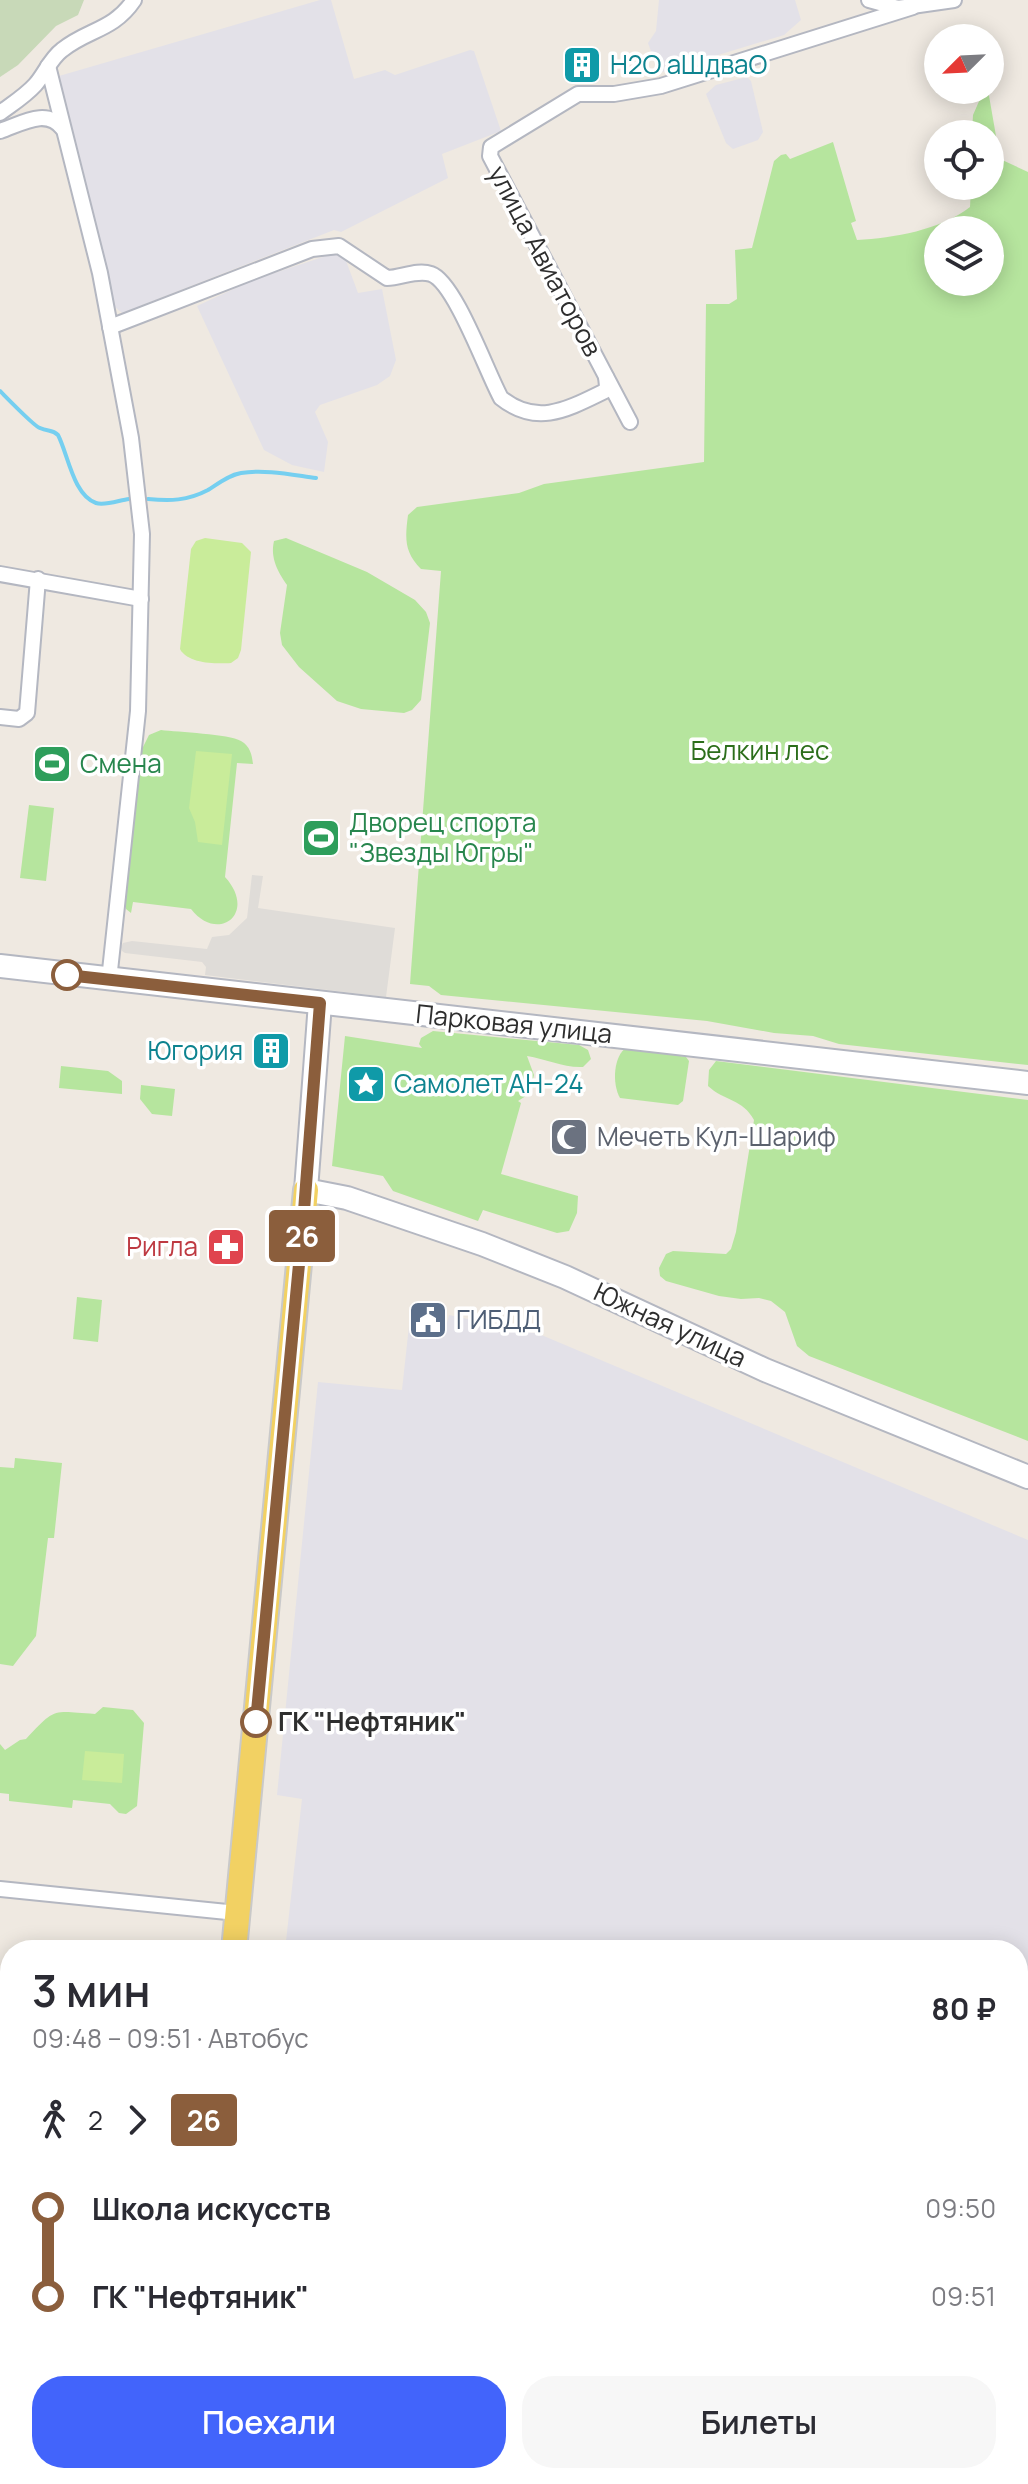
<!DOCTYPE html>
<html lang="ru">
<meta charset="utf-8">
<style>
:root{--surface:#fff;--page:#f7f7f7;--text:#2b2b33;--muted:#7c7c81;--accent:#4264fb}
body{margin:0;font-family:Manrope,sans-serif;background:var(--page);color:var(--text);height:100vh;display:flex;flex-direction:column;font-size:30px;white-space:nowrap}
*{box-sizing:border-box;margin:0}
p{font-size:26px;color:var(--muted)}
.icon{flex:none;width:44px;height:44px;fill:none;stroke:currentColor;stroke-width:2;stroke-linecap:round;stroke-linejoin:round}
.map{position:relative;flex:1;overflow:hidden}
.details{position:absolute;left:0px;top:1940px;width:1028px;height:544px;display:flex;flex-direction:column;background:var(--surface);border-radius:32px 32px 0 0;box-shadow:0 4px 20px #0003}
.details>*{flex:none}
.badge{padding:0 16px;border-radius:6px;font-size:28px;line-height:52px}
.needle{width:52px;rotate:246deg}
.buttons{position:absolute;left:924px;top:24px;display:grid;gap:16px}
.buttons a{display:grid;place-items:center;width:80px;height:80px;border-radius:50%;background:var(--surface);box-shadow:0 4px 20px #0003;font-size:40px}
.map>.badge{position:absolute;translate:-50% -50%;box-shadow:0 0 0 4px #fff}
.legs{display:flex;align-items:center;gap:12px;height:88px;padding:0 32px;font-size:26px}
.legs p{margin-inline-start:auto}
.summary{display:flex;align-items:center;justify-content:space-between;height:136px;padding:0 32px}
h1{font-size:44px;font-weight:600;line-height:60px}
.action{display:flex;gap:16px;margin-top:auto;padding:16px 32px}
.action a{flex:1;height:92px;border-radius:32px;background:var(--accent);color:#fff;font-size:32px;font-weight:600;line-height:92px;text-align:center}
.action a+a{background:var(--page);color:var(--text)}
ul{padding:0 32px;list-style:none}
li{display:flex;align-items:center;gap:28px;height:88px;font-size:30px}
li i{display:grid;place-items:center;width:12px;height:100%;margin:0 10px;background:currentColor}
li i::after{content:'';width:20px;height:20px;margin:-10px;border:6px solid;border-radius:50%;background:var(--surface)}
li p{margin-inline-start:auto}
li:first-child i{background:linear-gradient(#0000 50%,currentColor 0)}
li:last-child i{background:linear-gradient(currentColor 50%,#0000 0)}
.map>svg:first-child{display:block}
.industrial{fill:#e3e1e8}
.green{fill:#b6e59e;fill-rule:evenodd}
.cemetery{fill:#c8d9b8}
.pitch{fill:#c9ec9a}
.plaza{fill:#dfdcd8}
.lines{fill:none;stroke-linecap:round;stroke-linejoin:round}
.stream{stroke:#75cff0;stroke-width:4}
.minor-casing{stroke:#b4b7c1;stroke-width:18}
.tertiary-casing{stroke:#b4b7c1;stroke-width:22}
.secondary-casing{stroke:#b4b7c1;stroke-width:26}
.primary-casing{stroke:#c9c9c9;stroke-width:28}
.minor{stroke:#fff;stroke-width:14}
.tertiary{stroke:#fff;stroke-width:18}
.secondary{stroke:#fff;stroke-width:22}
.primary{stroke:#f2d163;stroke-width:24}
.line-1-casing{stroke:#fff;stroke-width:18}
.line-1{stroke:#8b5e3c;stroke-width:12}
.stop-1-dot{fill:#fff;stroke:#8b5e3c;stroke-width:4}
.labels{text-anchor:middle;stroke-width:7;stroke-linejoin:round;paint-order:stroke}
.culture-label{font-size:26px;fill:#0d838f;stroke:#fff;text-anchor:start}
.street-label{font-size:26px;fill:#2e2e2e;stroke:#fff}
.park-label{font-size:26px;fill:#2c6e1b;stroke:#fff}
.leisure-label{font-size:26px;fill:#27864d;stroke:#fff;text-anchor:start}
.worship-label{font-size:26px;fill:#5b616d;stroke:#fff;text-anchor:start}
.health-label{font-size:26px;fill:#be3a42;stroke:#fff;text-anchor:end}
.service-label{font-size:26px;fill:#4e5e75;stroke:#fff;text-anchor:start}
.stop-label{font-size:26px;font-weight:bold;fill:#2e2e2e;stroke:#fff;text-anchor:start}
</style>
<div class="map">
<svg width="1028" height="2484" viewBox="0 0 1028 2484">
<rect width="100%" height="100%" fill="#efe9e1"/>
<!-- industrial -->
<g class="industrial">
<polygon points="320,0 331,0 354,79 385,70 395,75 470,50 474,51 501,131 442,154 448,178 341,232 334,230 122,313 115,307 59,76"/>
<polygon points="659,0 795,0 801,20 784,35 659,73 648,43 656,31"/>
<polygon points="747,77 751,81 763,132 758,140 733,149 726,143 706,94 716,85"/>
<polygon points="338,252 345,258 358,293 382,289 396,360 390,376 377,385 320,405 315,412 328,442 324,472 292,465 264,450 197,306 253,280"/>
<polygon points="449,1315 539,1334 1028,1540 1028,2484 296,2484 243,2474 1018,2474 1018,1950 285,1950 302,1799 277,1795 318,1382 402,1390 409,1326 444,1334"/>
</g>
<!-- green -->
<g class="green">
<path d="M984,90H988L1000,159L1028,172V1065L839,1044L813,1036L774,1033L707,1021L441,995L429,986L410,984L441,571L421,569C404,552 405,538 408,515L417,507L519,493L544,484L704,462L706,304H729L737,299L735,250L752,248L774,161L781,155L786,154L790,159L833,142L856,221L851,223L857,240C894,238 940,230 970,207L971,186H990V134H972L973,115ZM938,230H990V282H938Z"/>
<path d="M286,538L367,572L415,600L426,612L430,623L421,700L412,710L404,713L361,709L337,701L299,667L282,645L280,633L287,585C278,572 270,558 274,541Z"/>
<path d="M161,730C178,732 229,734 241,741C250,746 252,755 253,764L237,763L225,877C258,913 218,944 191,909L133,902L131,913L126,909L125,905L142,749L149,735Z"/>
<polygon points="29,805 54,808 46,881 20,878"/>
<path d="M433,1031L579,1045L588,1050L591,1059L583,1067C564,1068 546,1059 527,1056L534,1075L529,1094L518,1101L521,1103L501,1174L578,1196L577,1213L569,1231L557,1233L483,1210L478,1221L393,1191L383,1176L332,1166L345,1036L422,1048L419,1044L421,1038Z"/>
<path d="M627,1047L686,1057L689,1061L683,1101L678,1105L620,1098C612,1084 613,1056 627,1047Z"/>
<path d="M716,1061L1028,1100V1441L809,1356L797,1346L785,1312L771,1301L759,1298L741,1299L719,1296L666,1281L660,1276L659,1268L666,1254L673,1251L726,1254L731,1249L736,1232L754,1120C743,1099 724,1101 708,1086L709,1070Z"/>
<polygon points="61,1066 108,1071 122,1081 122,1094 59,1088"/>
<polygon points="141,1085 175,1089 172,1116 152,1114 140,1099"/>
<polygon points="77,1297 102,1300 98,1342 73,1339"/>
<polygon points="15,1458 62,1463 54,1538 48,1538 36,1636 13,1666 0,1664 0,1467 14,1468"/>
<path d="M103,1707L133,1710L144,1723L137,1806L126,1814L119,1813L110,1804L73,1800L72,1808L9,1801V1794L0,1793V1744L5,1750L20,1740L26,1739C56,1707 52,1711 95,1714Z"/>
<polygon points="210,2474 287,2475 326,2484 209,2484"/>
</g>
<!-- cemetery -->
<polygon class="cemetery" points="0,0 84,0 78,15 56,26 18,65 0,77"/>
<!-- pitch -->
<g class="pitch">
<path d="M205,538L242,543L251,552L241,650L238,658L231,663C216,664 188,664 180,649L191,549L196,541Z"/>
<polygon points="196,751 232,754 222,845 198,842 195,822 189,808"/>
<polygon points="85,1751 124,1754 122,1783 82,1780"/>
</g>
<!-- plaza -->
<polygon class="plaza" points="252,875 263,876 258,908 395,928 386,997 205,975 206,967 202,962 125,953 122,951 121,947 123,943 132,941 207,949 212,937 229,935 247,918"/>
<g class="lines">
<!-- stream -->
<g class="stream">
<path d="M0,391C7,398 35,427 40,428C48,432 52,429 58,435C68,454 73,495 96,503C105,506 120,500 129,499"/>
<path d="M148,499C170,501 187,501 208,490C219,483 229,475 241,473C265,469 293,475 316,478"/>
</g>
<defs>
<g id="minor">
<polyline points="869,0 898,8 954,0"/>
<polyline points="48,66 100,273 131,438 142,534 138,711 109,980"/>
<path d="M0,113C12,104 25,96 35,85C45,74 50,59 62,50C88,29 113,31 134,0"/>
<path d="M0,131C21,124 47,107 63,129"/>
<path d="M110,327L312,249L339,246L387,278C401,278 417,269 431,274C455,282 487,373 501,398C537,427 568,409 605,391L607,386L606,377"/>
<polyline points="630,422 490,156 491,147 578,94 614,94 661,86 913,7"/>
<polyline points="0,574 141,599"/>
<polyline points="0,717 19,719 27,713 38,579"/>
<polyline points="0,1889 237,1913"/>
</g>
<polyline id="tertiary" points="0,2243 10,2244"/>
<g id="secondary">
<polyline points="0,966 1028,1083"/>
<polyline points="320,1003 306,1190 347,1198 482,1244 565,1277 765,1370 1028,1477"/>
</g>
<g id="primary">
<polyline points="234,1950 306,1190"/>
<polyline points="186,2484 187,2474"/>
</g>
</defs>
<!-- minor casing -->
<use href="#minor" class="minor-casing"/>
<!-- tertiary casing -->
<use href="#tertiary" class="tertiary-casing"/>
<!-- secondary casing -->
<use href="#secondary" class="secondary-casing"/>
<!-- primary casing -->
<use href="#primary" class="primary-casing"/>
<!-- minor -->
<use href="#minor" class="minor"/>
<!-- tertiary -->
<use href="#tertiary" class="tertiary"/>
<!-- secondary -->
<use href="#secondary" class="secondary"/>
<!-- primary -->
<use href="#primary" class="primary"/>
</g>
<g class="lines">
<defs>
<polyline id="line-1" points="67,975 320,1003 304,1211 256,1722"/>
</defs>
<!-- line-1 casing -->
<use href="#line-1" class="line-1-casing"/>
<!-- line-1 -->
<use href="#line-1" class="line-1"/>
</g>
<!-- icons -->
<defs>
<symbol id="building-square" viewBox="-11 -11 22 22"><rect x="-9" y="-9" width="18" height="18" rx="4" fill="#0f9aa8" stroke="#fff"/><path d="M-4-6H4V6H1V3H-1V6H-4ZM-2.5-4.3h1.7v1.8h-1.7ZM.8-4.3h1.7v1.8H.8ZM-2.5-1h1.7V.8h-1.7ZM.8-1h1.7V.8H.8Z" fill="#fff"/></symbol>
<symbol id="stadium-square" viewBox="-11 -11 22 22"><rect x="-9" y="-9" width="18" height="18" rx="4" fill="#2e9e5b" stroke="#fff"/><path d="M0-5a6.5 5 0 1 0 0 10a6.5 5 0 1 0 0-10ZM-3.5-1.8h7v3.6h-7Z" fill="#fff"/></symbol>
<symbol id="sight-square" viewBox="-11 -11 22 22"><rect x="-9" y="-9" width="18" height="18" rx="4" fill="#0f9aa8" stroke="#fff"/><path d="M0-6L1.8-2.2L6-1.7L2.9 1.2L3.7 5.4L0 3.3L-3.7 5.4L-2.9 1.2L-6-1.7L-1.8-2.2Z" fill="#fff"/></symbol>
<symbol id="mosque-square" viewBox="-11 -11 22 22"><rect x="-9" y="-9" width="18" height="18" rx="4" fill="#6b7280" stroke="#fff"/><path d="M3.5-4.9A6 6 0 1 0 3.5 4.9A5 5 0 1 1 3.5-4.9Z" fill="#fff"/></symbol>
<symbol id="pharmacy-square" viewBox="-11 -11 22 22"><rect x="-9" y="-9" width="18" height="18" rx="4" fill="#e0444e" stroke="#fff"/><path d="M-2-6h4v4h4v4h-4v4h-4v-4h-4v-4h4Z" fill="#fff"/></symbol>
<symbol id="civic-square" viewBox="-11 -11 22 22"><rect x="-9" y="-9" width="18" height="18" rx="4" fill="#5c6f8a" stroke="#fff"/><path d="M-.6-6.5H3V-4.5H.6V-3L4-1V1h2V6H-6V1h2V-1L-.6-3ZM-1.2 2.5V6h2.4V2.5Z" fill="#fff"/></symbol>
</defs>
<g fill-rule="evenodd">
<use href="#building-square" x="560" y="43" width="44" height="44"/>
<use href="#stadium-square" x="30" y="742" width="44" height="44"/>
<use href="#stadium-square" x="299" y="816" width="44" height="44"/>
<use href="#building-square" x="249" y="1029" width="44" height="44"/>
<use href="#sight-square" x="344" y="1062" width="44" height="44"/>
<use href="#mosque-square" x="547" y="1115" width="44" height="44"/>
<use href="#pharmacy-square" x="204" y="1225" width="44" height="44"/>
<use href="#civic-square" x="406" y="1298" width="44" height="44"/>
</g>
<!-- markers -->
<g class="stop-1-dot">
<circle cx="67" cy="975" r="14"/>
<circle cx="256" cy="1722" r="14"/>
</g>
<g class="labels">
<!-- culture labels -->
<g class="culture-label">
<text x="610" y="74">H2O аШдваО</text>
<text x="243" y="1060" text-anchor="end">Югория</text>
<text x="394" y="1093">Самолет АН-24</text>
</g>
<!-- street labels -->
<g class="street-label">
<text transform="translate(545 261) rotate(62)" y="9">улица Авиаторов</text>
<text transform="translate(514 1024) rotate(6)" y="9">Парковая улица</text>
<text transform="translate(670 1325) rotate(25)" y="9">Южная улица</text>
</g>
<!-- park labels -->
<g class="park-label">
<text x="760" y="760">Белкин лес</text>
</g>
<!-- leisure labels -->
<g class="leisure-label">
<text x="80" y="773">Смена</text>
<text x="349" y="832">Дворец спорта<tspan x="349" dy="30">"Звезды Югры"</tspan></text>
</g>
<!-- worship labels -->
<g class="worship-label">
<text x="597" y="1146">Мечеть Кул-Шариф</text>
</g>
<!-- health labels -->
<g class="health-label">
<text x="198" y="1256">Ригла</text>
</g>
<!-- service labels -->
<g class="service-label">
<text x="456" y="1329">ГИБДД</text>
</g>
<!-- stop labels -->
<g class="stop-label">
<text x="278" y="1731">ГК "Нефтяник"</text>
</g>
</g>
</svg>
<div class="buttons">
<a><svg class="needle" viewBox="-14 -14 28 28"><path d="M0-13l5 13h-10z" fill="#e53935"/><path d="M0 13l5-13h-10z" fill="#7c7c81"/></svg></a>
<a><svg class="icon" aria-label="locate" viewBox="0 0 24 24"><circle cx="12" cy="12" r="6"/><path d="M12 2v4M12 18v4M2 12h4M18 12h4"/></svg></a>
<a><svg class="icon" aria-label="layers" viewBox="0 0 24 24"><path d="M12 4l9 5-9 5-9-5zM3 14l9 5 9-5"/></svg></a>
</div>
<b class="badge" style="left:302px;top:1236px;background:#8b5e3c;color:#fff">26</b>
<section class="details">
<div class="summary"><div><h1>3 мин</h1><p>09:48 – 09:51 · Автобус</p></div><b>80 ₽</b></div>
<div class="legs"><svg class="icon" aria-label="walk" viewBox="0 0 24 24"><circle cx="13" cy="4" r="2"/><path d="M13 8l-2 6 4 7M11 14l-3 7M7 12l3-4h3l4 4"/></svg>2<svg class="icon" aria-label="forward" viewBox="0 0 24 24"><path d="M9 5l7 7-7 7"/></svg><b class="badge" style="background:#8b5e3c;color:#fff">26</b></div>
<ul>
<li><i style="color:#8b5e3c"></i><b>Школа искусств</b><p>09:50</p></li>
<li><i style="color:#8b5e3c"></i><b>ГК &quot;Нефтяник&quot;</b><p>09:51</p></li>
</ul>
<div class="action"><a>Поехали</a><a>Билеты</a></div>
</section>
</div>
